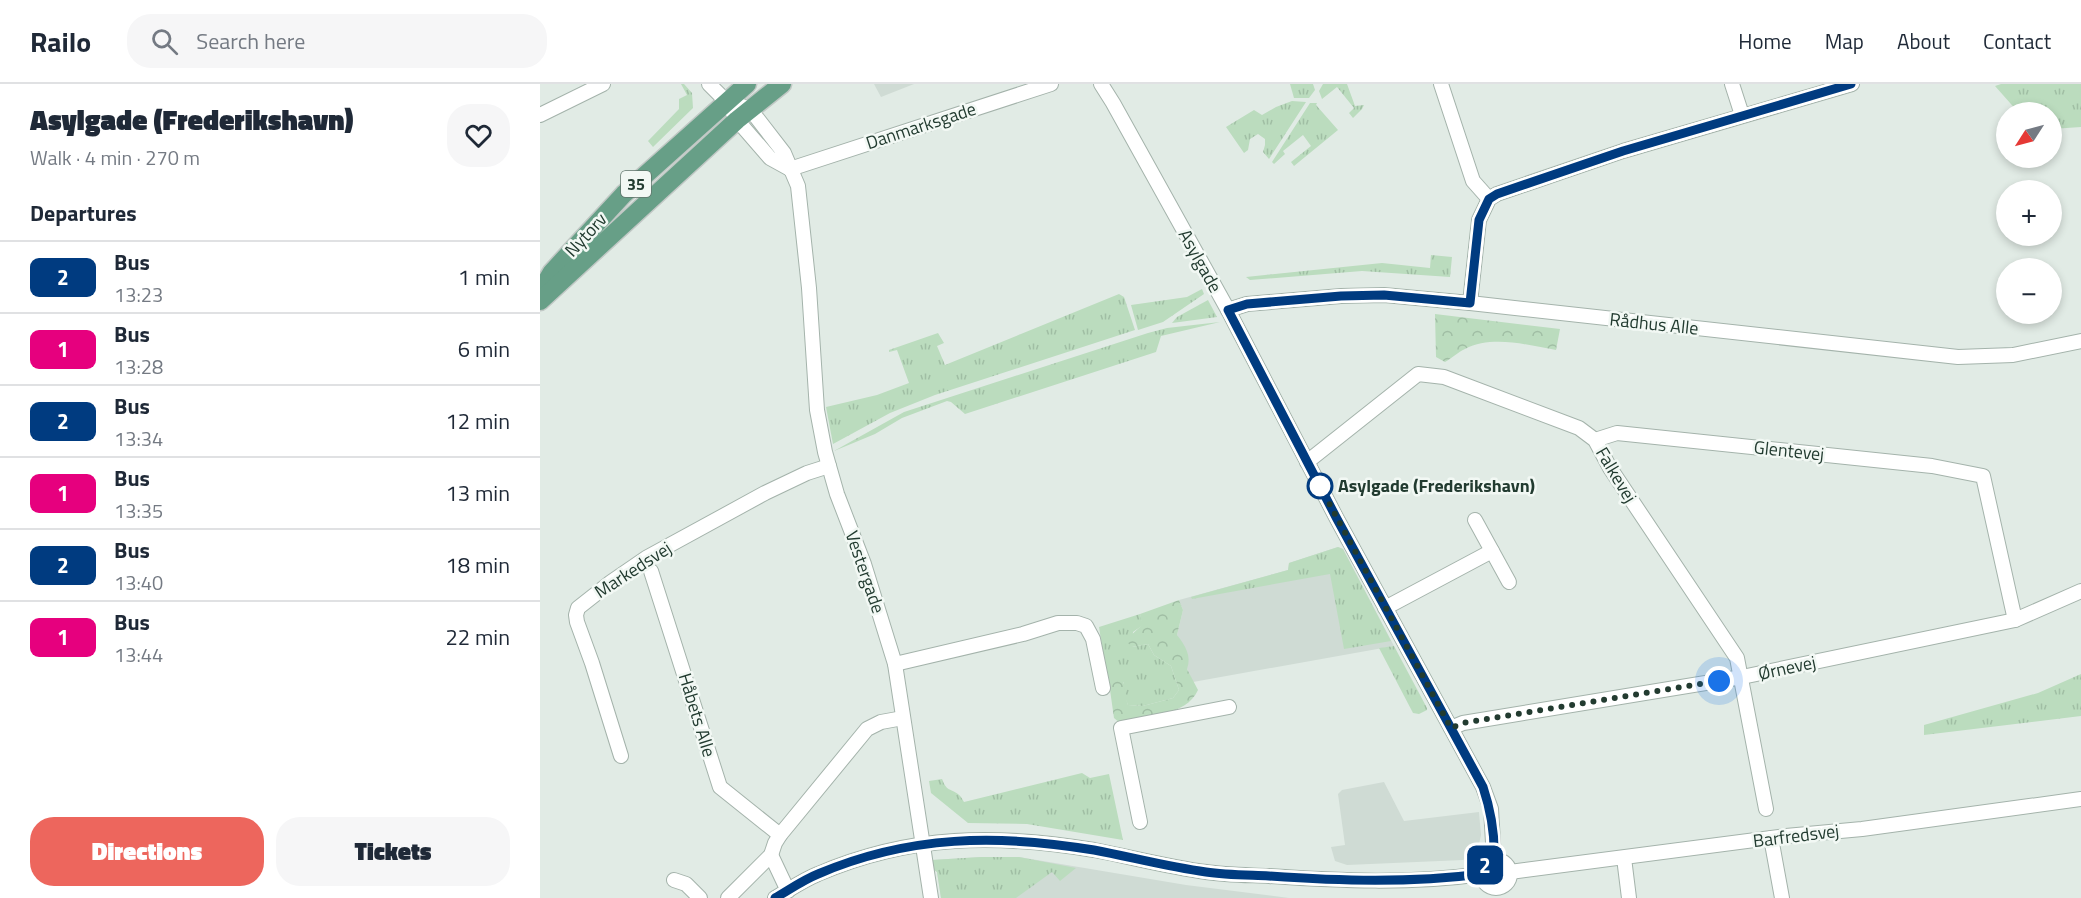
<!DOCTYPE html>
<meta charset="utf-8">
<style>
:root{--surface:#fff;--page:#f6f6f7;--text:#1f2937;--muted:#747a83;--line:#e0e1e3;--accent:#ed665d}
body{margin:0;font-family:"Titillium Web",sans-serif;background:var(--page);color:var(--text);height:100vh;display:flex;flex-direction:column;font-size:22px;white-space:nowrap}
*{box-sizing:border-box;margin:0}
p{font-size:20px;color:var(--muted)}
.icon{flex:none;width:33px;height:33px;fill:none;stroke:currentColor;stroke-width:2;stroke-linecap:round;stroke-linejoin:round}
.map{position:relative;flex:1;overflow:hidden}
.details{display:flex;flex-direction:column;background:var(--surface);width:540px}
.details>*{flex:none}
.badge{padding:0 12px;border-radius:9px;font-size:21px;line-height:39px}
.needle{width:39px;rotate:234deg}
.buttons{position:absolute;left:1456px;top:18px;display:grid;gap:12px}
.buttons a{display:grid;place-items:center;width:66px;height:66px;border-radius:50%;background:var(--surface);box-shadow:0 3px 9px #0003;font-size:30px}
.you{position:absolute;width:30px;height:30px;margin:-15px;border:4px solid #fff;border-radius:50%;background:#1a73e8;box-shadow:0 0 0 9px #1a73e833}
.map>.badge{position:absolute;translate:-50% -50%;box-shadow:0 0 0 3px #fff}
h2{padding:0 30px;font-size:22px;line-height:54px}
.round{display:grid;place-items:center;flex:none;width:63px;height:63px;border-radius:24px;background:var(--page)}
.headline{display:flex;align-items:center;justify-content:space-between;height:102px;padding:0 30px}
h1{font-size:28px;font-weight:800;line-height:45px}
.action{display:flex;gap:12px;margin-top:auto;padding:12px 30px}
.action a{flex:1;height:69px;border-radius:24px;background:var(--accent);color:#fff;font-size:24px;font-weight:800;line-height:69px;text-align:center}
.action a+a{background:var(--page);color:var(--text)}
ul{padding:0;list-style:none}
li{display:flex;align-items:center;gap:18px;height:72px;padding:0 30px;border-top:2px solid var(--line)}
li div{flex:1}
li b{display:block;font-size:22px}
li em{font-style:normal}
li .badge{min-width:66px;font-weight:700;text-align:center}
header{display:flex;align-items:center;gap:36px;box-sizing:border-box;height:84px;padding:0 30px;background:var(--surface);border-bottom:2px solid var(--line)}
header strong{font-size:28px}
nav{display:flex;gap:33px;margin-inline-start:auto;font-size:21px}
.search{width:420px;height:54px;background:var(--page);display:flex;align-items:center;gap:15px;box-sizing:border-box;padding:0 21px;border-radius:24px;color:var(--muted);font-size:22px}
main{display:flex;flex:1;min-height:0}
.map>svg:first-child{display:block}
.built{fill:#cfdbd4}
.grass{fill:url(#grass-tufts)}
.forest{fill:url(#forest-crowns)}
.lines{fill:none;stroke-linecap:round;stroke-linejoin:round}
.minor-casing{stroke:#a4b3ab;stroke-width:16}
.major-casing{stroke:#c1c8c5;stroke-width:21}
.minor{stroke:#fff;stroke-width:14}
.major{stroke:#679f87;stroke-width:18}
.line-casing{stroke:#fff;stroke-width:14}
.line{stroke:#003b80;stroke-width:9}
.walk{stroke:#223b30;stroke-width:6;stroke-dasharray:0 10.8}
.stop-dot{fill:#fff;stroke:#003b80;stroke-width:3}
.labels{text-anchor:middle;stroke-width:5;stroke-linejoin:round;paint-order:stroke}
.shield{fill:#f2f8f4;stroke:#60746b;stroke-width:1.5}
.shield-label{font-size:16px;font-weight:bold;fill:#223b30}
.street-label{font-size:18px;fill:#223b30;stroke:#f2f8f4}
.stop-label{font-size:18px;font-weight:bold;fill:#223b30;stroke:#f2f8f4;text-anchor:start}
</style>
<header>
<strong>Railo</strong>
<div class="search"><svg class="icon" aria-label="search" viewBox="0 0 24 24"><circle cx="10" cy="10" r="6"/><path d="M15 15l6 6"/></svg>Search here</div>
<nav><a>Home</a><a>Map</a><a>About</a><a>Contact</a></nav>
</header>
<main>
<section class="details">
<div class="headline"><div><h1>Asylgade (Frederikshavn)</h1><p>Walk · 4 min · 270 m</p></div><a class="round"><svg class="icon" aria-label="heart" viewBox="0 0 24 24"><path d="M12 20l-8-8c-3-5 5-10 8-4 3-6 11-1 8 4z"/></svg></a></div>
<h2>Departures</h2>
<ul>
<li><span class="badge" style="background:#003b80;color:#fff">2</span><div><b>Bus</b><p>13:23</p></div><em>1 min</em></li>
<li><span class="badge" style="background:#e6007e;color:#fff">1</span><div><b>Bus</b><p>13:28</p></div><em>6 min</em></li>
<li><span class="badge" style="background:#003b80;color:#fff">2</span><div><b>Bus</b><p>13:34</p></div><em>12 min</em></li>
<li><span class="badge" style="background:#e6007e;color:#fff">1</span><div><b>Bus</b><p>13:35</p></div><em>13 min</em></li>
<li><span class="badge" style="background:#003b80;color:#fff">2</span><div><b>Bus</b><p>13:40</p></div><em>18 min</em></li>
<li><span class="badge" style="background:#e6007e;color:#fff">1</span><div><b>Bus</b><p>13:44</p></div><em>22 min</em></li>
</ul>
<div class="action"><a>Directions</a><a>Tickets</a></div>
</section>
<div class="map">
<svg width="1541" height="814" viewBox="0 0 1541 814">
<defs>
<pattern id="grass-tufts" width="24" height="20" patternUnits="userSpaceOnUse" patternTransform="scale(1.5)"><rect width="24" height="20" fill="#bbdcbe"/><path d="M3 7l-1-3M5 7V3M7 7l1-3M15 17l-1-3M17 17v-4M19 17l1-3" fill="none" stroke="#a0bea4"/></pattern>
<pattern id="forest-crowns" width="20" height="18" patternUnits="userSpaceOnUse" patternTransform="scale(1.5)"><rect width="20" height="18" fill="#bbdcbe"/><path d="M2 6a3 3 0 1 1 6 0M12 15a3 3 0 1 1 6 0" fill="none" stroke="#a0bea4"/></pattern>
</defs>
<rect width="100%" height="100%" fill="#e1ebe5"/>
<!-- built -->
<g class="built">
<polygon points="334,0 374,0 341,13"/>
<polygon points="798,463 803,465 854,562 653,598 647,585 637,551 643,526 639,516 748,486 749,479"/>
<polygon points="844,698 864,737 939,728 941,751 937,769 923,776 807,781 795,777 791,763 805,761 798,710 802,706"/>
<polygon points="441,773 479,773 646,801 749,814 401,814 397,788 394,786 392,776"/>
</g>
<!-- grass -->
<g class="grass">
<polygon points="141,0 144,0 152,9 153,24 113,63 108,57 139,25 139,15 147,11"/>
<polygon points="750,0 773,0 775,6 769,14 754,14"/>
<polygon points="783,0 807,0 815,22 824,21 822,25 813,34 809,29 814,24 797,3 782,15 779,7"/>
<polygon points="1461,0 1541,0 1541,43 1512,45 1512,28 1478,28 1455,2"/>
<polygon points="752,17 766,18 729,75 723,68 725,61 725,55 718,50 710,55 708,66 704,69 686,43 714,26 722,31 736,23"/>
<polygon points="770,19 777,19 776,21 798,46 754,82 751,78 771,62 763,51 743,67 745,70 734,80 732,78"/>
<polygon points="891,171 912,173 910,193 822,187 710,196 706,193 842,179 890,184"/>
<polygon points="662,205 664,210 623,238 598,246 591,221 647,213"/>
<polygon points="579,210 584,213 595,246 395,311 350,329 293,360 286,323 337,311 369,299 357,266 349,268 349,266 398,249 404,259 397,262 405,281"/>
<polygon points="668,216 677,233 632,239 637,233"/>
<polygon points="680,238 621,252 616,268 425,330 411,318 407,317 362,334 335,350 294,367 364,328 608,249 627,244"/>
<polygon points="798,463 803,465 851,557 804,565 790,490 652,515 651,513 748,486 749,479"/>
<polygon points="600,530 603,541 593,548 592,563 608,560 614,571 631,582 639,606 633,614 603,622 588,621 584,611 584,599 564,575 559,543"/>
<polygon points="854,562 887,624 887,626 879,630 873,629 839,564"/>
<polygon points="1541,590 1541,632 1384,651 1384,641 1498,609"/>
<path d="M542,689L550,694L569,690L583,756L487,740L428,739L391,709L389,697L402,695C407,708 410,704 418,710C421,712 422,715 424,718Z"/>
<polygon points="441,773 479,773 536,784 520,797 512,788 476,814 401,814 397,788 394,786 392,776"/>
</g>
<!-- forest -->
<g class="forest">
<path d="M895,230L1020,245L1016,266C988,261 952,251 925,265C918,268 912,274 905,278L896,273Z"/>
<path d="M639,516L643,526L637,551C645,561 652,572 647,585L658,606C646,633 605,631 580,639L574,634L568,592L564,575C568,579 575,583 579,588C586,597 584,610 588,621L603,622L633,614L639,606L631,582L614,571L608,560L592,563L588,559V554L602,541L600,530Z"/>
</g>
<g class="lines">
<defs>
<g id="minor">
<polyline points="169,0 186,17 197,36 230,74 250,85"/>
<polyline points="561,0 573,19 688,226 797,435 943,703 951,725 954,775"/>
<polyline points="901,0 933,97 949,115"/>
<polyline points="1192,0 1202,31"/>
<polyline points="186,17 210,25 244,69 258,102 269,204 277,326 285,368 297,410 324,480 355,580 391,814"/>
<polyline points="0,31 63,0"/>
<polyline points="250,85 511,0"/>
<polyline points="930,219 939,136 949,115 957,110 1083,67 1312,0"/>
<polyline points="688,226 707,220 801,212 844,211 930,219 1418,273 1473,271 1541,257"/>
<polyline points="1055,356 1077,349 1392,382 1443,392 1475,536"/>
<polyline points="767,378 878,290 904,293 1039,344 1055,356 1070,384 1197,574 1226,725"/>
<polyline points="935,436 952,467"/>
<polyline points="111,487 180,703 240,751"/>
<polyline points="845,524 952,467 969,498"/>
<polyline points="355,580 483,550 518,539 537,539 546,542 553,555 563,604"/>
<polyline points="911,644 923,639 1202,593 1475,536 1541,507"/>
<polyline points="81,672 52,579 37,538 36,531 38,524 71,498 106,474 225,409 267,389 289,382"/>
<polyline points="600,738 581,644 689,623"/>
<polyline points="1231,754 1242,814"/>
<polyline points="231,771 248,807"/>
<polyline points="1084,774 1089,814"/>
<circle cx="956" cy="790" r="14"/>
<polyline points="970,788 1246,752 1322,745 1541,715"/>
<polyline points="134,796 146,800 160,814"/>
<polyline points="188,814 231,771 235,759 240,751 327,645 341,638 363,634"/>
<path d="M235,814C249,806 263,796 278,790C371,750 457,750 554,766C591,773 628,783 666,788C686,791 708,791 729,792C800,797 871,800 942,790"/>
</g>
<g id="major">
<polyline points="0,208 12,188 84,110 207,0"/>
<polyline points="0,217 197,36 242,0"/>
</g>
</defs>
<!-- minor casing -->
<use href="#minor" class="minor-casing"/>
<!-- major casing -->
<use href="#major" class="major-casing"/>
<!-- minor -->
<use href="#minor" class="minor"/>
<!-- major -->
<use href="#major" class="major"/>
</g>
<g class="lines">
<defs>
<path id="line" d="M235,814C249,806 263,796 278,790C369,751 458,750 554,766C591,773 628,783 666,788C686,791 708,791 729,792C800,797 870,799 942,790L946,779L954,775C955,750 951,727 943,703L797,435L688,226L707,220L801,212L844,211L930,219L939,136L949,115L957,110L1083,67L1311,0"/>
</defs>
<!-- line casing -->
<use href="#line" class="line-casing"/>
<!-- line -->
<use href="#line" class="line"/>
<!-- walk -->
<polyline class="walk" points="780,402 777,397 911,644 923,639 1179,597"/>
</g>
<!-- markers -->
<circle class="stop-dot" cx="780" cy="402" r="12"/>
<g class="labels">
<!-- shield labels -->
<rect class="shield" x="81" y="87" width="30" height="26" rx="4.5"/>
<g class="shield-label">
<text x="96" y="106">35</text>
</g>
<!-- street labels -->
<g class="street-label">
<text transform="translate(381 42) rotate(-18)" y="6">Danmarksgade</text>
<text transform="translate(46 151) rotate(-47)" y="6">Nytorv</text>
<text transform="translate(660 177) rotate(61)" y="6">Asylgade</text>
<text transform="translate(1114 240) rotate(6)" y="6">Rådhus Alle</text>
<text transform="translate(1249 367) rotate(6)" y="6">Glentevej</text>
<text transform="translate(1076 391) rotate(59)" y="6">Falkevej</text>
<text transform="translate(93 486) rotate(-33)" y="6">Markedsvej</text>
<text transform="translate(325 488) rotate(71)" y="6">Vestergade</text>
<text transform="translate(1247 584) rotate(-12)" y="6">Ørnevej</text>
<text transform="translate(157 631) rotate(73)" y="6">Håbets Alle</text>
<text transform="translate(1256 752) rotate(-7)" y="6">Barfredsvej</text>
</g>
<!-- stop labels -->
<g class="stop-label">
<text x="798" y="408">Asylgade (Frederikshavn)</text>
</g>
</g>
</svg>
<div class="buttons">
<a><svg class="needle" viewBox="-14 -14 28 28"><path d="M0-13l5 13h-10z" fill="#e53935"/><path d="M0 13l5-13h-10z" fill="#747a83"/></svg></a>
<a>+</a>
<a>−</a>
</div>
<div class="you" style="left:1179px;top:597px"></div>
<b class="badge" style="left:945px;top:781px;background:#003b80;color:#fff">2</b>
</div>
</main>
